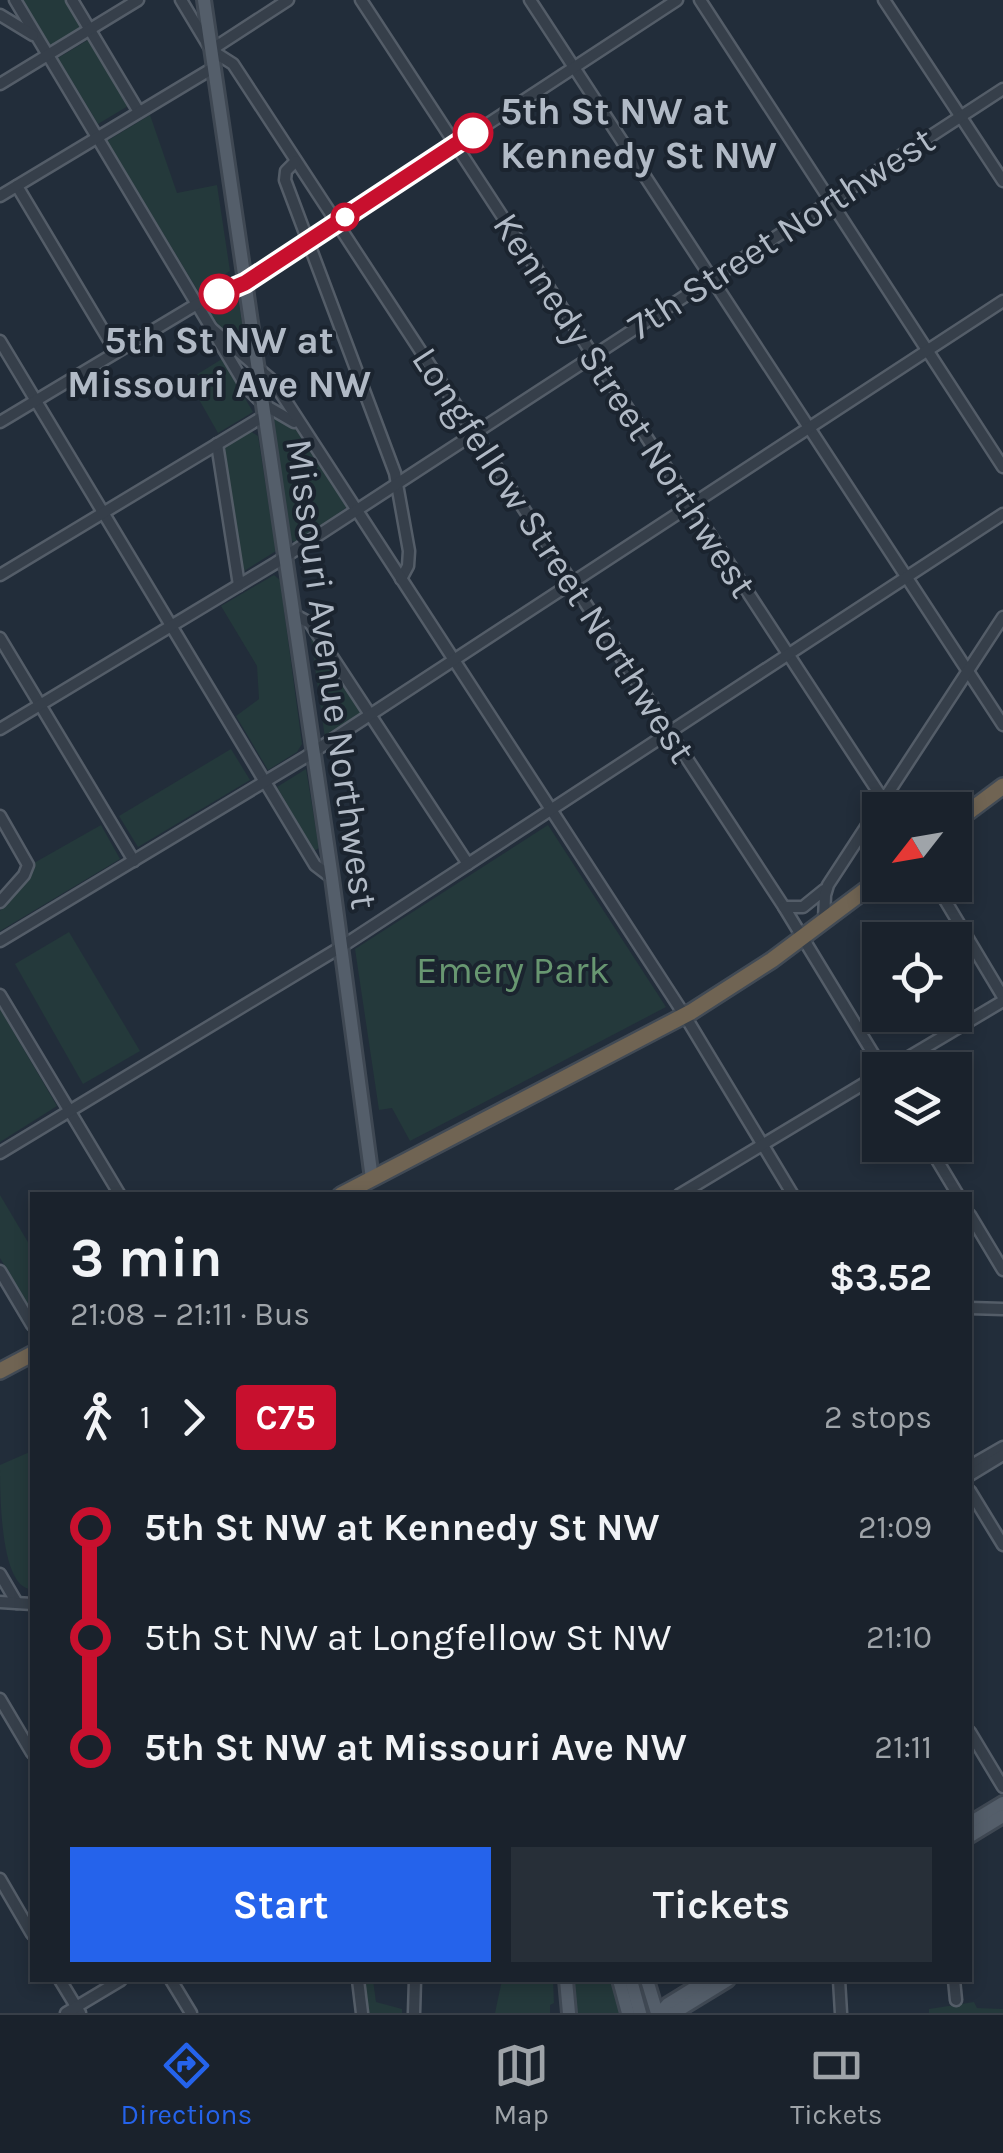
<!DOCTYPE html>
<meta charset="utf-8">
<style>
:root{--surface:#1a222c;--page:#272f38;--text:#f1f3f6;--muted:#9fa4a9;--line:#383f48;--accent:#2563eb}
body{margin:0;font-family:Karla,sans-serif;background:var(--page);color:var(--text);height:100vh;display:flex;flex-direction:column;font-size:38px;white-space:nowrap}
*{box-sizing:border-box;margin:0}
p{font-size:32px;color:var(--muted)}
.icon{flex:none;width:55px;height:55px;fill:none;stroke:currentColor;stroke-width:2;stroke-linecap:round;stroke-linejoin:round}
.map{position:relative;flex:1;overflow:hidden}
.drawer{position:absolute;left:30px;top:1192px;width:942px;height:790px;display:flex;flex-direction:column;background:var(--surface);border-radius:0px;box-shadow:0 5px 15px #0003,0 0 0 2px var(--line)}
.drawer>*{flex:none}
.badge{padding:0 20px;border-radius:8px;font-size:35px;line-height:65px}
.needle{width:65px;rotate:239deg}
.buttons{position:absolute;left:862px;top:792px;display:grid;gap:20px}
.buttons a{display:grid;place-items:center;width:110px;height:110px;border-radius:0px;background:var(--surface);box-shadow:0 5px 15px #0003,0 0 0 2px var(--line);font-size:50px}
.map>.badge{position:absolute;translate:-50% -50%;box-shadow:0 0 0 5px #fff}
.legs{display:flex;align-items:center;gap:15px;height:110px;padding:0 40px;font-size:32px}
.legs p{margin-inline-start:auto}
.overview{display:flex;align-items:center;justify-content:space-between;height:170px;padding:0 40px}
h1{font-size:55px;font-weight:700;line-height:75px}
.cta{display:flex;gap:20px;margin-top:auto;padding:20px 40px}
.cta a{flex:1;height:115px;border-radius:0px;background:var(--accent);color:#fff;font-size:40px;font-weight:700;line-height:115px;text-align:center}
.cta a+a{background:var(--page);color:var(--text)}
ul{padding:0 40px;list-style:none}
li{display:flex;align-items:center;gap:35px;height:110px;font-size:38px}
li i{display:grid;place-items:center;width:15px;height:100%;margin:0 12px;background:currentColor}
li i::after{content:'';width:25px;height:25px;margin:-12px;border:8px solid;border-radius:50%;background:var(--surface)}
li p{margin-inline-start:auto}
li:first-child i{background:linear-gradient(#0000 50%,currentColor 0)}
li:last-child i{background:linear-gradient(currentColor 50%,#0000 0)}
.tab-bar{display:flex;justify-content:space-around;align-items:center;height:140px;border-top:2px solid var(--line);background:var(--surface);font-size:28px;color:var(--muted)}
.tab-bar a{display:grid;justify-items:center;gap:5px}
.tab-bar .on{color:var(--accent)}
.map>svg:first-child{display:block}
.green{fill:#24393b}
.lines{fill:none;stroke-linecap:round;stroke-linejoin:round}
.minor-casing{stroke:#545d68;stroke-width:15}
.major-casing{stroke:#3f4853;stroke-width:18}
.highway-casing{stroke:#414a55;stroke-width:20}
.minor{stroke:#363f4a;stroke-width:10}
.major{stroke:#545e6a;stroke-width:12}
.highway{stroke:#706453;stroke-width:15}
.line-1-casing{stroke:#fff;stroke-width:22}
.line-1{stroke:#c8102e;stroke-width:15}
.stop-1-dot{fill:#fff;stroke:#c8102e;stroke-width:5}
.labels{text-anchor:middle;stroke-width:8;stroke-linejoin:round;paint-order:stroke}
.stop-label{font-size:38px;font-weight:bold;fill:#b1bac6;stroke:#1b242f;text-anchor:start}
.street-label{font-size:38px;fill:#b1bac6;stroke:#1b242f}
.park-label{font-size:38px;fill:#689771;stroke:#1b242f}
</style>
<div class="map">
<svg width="1003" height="2013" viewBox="0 0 1003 2013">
<rect width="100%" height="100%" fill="#222d3a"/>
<!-- green -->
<g class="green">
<polygon points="22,0 67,0 82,26 50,46"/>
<polygon points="88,40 128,106 98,124 58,58"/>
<polygon points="150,115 177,193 217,185 230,271 198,291 107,141"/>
<polygon points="238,296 246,348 220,327 207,309"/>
<polygon points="222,359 253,412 218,433 188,380"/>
<polygon points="275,416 294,427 347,507 296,543 290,539 273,420"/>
<polygon points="250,431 258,436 276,551 241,573 224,451 227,444"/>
<polygon points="274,575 280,580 302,744 297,752 268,770 236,716 259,699 257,666 221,606"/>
<polygon points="310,632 362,712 325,738"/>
<polygon points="231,749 250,780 138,847 119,816"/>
<polygon points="306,769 319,848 314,851 277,787"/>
<polygon points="101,825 120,859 0,931 0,911 25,883 34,863"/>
<polygon points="548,825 666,1007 410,1141 392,1108 379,1110 355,949"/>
<polygon points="69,932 140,1051 83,1084 15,964"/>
<polygon points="0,1009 57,1106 0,1142"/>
<polygon points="0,1195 32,1249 32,1312 0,1258"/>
<path d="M32,1451V1589C0,1590 0,1493 0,1465Z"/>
<polygon points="364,1980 373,1980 376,2002 402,2009 402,2013 368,2013"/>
<polygon points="502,1980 553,1980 554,2003 550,2005 550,2013 495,2013"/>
<polygon points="561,1980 612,1980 622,2013 564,2013"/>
<polygon points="974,2002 977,2008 1003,2009 1003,2013 929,2013 929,2009"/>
</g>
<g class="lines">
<defs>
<g id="minor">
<polyline points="15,0 247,388 263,404 294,422"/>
<polyline points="72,0 139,112"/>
<polyline points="181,0 211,50 233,64 250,90 784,907 883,1070"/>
<polyline points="361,0 890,810"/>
<polyline points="530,0 1003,725"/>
<polyline points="700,0 1003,467"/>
<polyline points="884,0 1003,181"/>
<polyline points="0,15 33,35"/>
<polyline points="211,50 288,0"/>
<polyline points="0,84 138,0"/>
<polyline points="296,161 286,171 285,180 395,473 409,551 408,566 401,579"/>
<polyline points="17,186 116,352"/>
<polyline points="0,196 213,68"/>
<polyline points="211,328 273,381 685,1016 793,1195"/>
<polyline points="0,341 315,865 332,878"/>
<polyline points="0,422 197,304 245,283 677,0"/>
<polyline points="217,444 239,585"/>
<polyline points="0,575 264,416"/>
<polyline points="293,614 310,623 468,864"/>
<polyline points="0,638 134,861"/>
<polyline points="0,729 274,564 1003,89"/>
<polyline points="0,816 28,865 24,875 0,902"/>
<polyline points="936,885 1003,997"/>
<polyline points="784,907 803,907 824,890"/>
<polyline points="824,921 825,895 828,885 1003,617"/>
<polyline points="0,941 304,758 1003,301"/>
<polyline points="0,995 120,1195"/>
<polyline points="887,1070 1003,1001"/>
<polyline points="928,1145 958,1195"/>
<polyline points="0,1153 341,947 1003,514"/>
<polyline points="679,1195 880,1074"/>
<polyline points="970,1215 1003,1270"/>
<polyline points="0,1271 32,1325"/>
<polyline points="970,1308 1003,1309"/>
<polyline points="970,1466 1003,1447"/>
<polyline points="970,1475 1003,1455"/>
<polyline points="970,1491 1003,1545"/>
<polyline points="0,1574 17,1603"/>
<polyline points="0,1602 32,1604"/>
<polyline points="0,1699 32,1753"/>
<polyline points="970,1732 1003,1787"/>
<polyline points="0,1879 32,1934"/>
<polyline points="60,1980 80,2013"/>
<polyline points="171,1980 191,2013"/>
<polyline points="358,1980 362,2013"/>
<polyline points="839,1980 841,2013"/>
<polyline points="954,1980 956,2000"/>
<polyline points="66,2013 121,1980"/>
<polyline points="414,2013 415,1980"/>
</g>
<g id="major">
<polyline points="204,0 332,878 372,1179"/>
<polyline points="970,1823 1003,1803"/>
<polyline points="970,1836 1003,1816"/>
<polyline points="566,1980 569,2013"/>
<polyline points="619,1980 628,2013"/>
<polyline points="631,1980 640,2013"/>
<polyline points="647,1980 657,2013"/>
<polyline points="660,2013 668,2004 707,1980"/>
<polyline points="674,2013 728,1980"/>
</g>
<g id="highway">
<polyline points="955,822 1003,786"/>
<polyline points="341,1195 691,1012 772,960 880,879"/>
<polyline points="0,1371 32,1354"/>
</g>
</defs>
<!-- minor casing -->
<use href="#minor" class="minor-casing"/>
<!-- major casing -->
<use href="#major" class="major-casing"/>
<!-- highway casing -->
<use href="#highway" class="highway-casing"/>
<!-- minor -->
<use href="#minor" class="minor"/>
<!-- major -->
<use href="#major" class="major"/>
<!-- highway -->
<use href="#highway" class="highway"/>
</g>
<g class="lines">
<defs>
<polyline id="line-1" points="219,294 245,283 473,133"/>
</defs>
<!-- line-1 casing -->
<use href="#line-1" class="line-1-casing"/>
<!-- line-1 -->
<use href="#line-1" class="line-1"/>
</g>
<!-- markers -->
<g class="stop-1-dot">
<circle cx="473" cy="133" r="18"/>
<circle cx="345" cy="217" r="12"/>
<circle cx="219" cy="294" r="18"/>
</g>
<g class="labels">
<!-- stop labels -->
<g class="stop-label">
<text x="500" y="124">5th St NW at<tspan x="500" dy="44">Kennedy St NW</tspan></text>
<text x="219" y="353" text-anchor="middle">5th St NW at<tspan x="219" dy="44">Missouri Ave NW</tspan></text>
</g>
<!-- street labels -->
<g class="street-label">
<text transform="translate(781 233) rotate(-33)" y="13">7th Street Northwest</text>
<text transform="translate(625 405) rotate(57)" y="13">Kennedy Street Northwest</text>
<text transform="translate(554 555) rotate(57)" y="13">Longfellow Street Northwest</text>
<text transform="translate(332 674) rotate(82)" y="13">Missouri Avenue Northwest</text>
</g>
<!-- park labels -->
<g class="park-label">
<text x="513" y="983">Emery Park</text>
</g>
</g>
</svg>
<div class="buttons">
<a><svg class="needle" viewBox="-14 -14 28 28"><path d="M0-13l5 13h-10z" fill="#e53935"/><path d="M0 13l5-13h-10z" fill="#9fa4a9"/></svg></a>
<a><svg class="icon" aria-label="locate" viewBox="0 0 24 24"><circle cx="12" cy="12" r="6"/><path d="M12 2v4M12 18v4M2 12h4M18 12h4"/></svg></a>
<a><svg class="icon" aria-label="layers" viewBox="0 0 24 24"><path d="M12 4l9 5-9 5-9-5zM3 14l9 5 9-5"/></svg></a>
</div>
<section class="drawer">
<div class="overview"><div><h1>3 min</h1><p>21:08 – 21:11 · Bus</p></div><b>$3.52</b></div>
<div class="legs"><svg class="icon" aria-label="walk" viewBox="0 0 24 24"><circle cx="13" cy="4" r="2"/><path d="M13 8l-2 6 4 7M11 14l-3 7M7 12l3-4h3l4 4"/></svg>1<svg class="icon" aria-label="forward" viewBox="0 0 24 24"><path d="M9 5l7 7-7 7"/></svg><b class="badge" style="background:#c8102e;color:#fff">C75</b><p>2 stops</p></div>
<ul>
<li><i style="color:#c8102e"></i><b>5th St NW at Kennedy St NW</b><p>21:09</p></li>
<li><i style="color:#c8102e"></i><span>5th St NW at Longfellow St NW</span><p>21:10</p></li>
<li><i style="color:#c8102e"></i><b>5th St NW at Missouri Ave NW</b><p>21:11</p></li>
</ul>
<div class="cta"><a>Start</a><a>Tickets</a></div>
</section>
</div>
<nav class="tab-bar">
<a class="on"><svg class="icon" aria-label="directions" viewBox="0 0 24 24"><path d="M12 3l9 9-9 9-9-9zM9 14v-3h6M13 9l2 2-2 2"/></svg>Directions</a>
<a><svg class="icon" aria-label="map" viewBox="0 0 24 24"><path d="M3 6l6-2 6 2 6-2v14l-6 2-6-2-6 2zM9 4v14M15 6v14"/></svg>Map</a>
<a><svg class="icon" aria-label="tickets" viewBox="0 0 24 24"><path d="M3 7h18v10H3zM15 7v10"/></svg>Tickets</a>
</nav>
